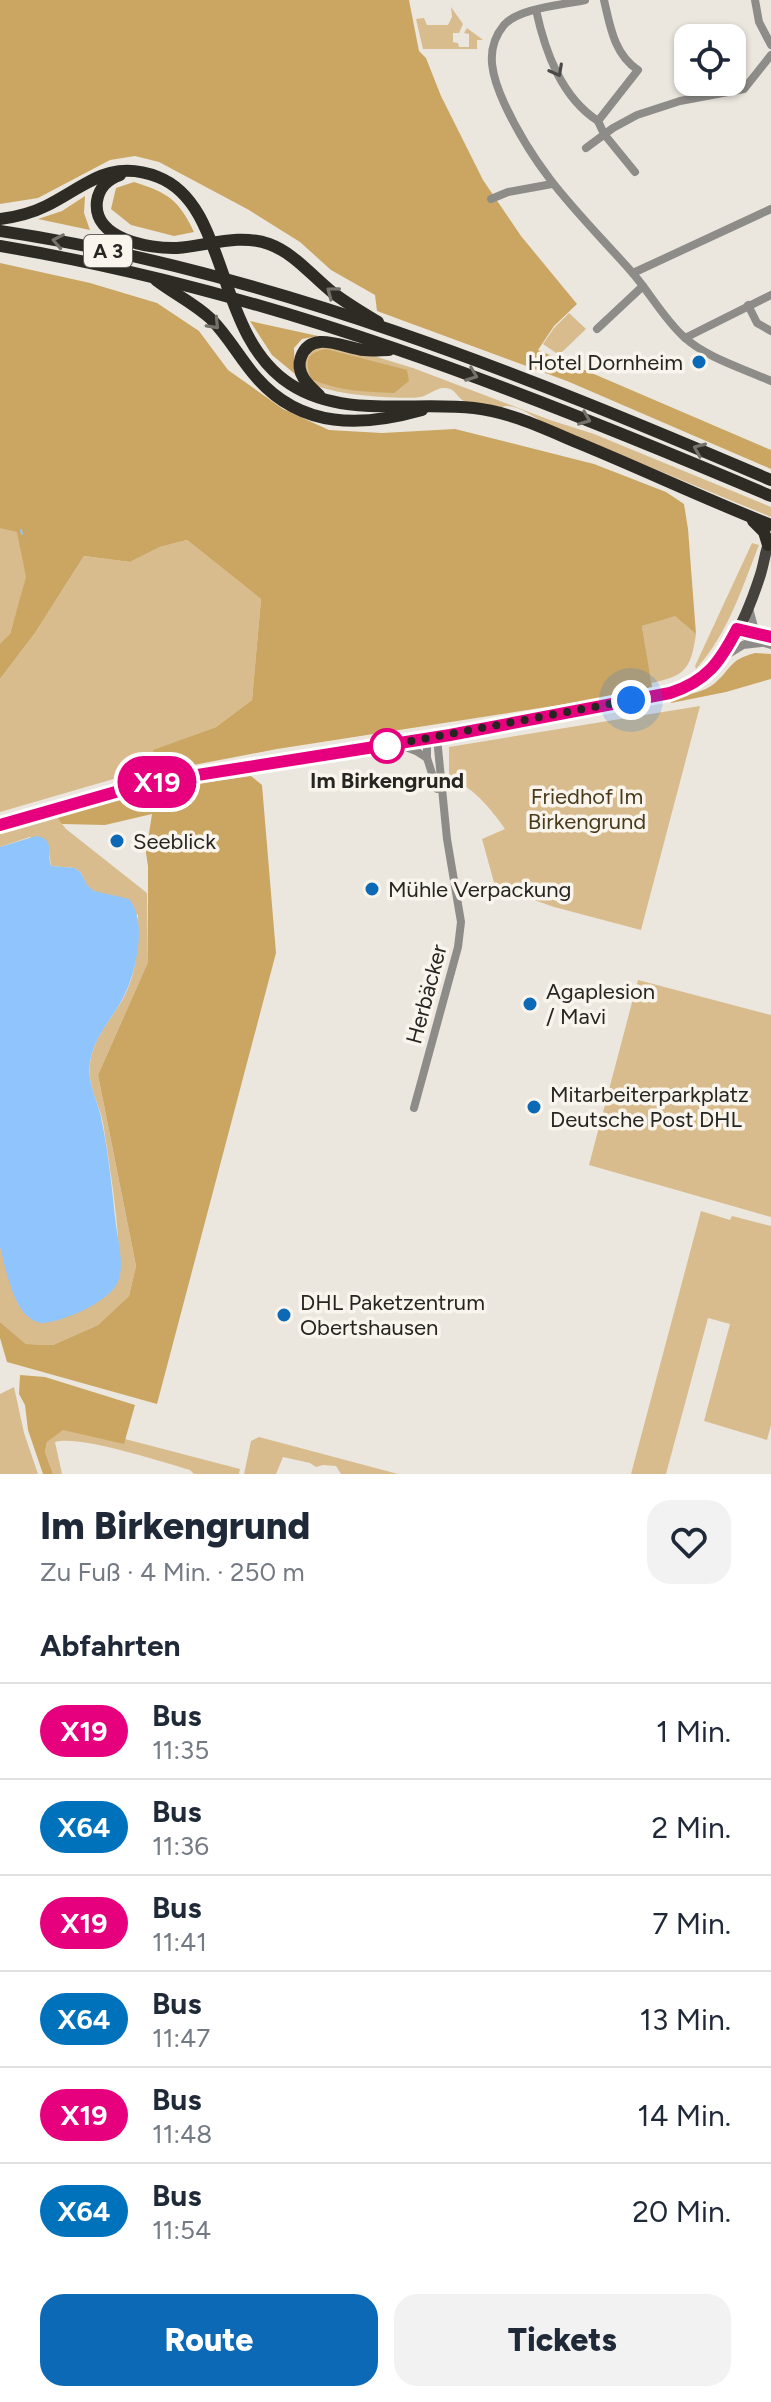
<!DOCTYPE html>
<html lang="de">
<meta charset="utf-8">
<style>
:root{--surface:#fff;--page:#f2f2f3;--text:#1f2937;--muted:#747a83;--line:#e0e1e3;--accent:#0c69b6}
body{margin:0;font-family:Figtree,sans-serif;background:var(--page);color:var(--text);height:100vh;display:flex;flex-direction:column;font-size:30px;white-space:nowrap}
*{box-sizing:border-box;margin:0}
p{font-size:26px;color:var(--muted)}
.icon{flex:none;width:44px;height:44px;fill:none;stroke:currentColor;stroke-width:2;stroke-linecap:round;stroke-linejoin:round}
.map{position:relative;height:1474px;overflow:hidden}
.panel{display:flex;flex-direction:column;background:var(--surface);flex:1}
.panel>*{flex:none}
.badge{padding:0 16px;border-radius:26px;font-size:28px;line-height:52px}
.buttons{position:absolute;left:674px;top:24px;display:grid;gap:16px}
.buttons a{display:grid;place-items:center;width:72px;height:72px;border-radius:16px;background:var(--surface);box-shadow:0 2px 6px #0004;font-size:40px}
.you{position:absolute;width:40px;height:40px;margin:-20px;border:6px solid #fff;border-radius:50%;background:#1a73e8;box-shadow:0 0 0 12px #1a73e833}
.map>.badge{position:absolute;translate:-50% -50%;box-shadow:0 0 0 4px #fff}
h2{padding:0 40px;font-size:30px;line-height:72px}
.round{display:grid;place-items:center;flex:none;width:84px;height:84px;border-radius:24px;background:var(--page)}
.overview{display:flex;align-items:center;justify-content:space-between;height:136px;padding:0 40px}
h1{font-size:38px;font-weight:800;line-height:60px}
.primary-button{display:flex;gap:16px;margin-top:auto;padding:16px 40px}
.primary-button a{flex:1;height:92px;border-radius:24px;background:var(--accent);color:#fff;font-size:32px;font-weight:800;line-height:92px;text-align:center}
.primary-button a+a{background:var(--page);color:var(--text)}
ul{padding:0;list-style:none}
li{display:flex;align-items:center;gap:24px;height:96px;padding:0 40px;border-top:2px solid var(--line)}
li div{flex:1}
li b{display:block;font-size:30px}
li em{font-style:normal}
li .badge{min-width:88px;font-weight:700;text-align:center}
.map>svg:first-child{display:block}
.green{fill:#d8bc8d}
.forest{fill:#cba662}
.water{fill:#90c4fd}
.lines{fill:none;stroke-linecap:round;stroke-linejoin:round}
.stream{stroke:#90c4fd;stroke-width:2}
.minor{stroke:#8e8c89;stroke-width:8}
.major{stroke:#46433e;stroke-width:11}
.highway{stroke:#2e2b25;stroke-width:12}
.oneway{stroke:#4a4946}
.oneway2{stroke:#75716b}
.line-casing{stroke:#fff;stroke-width:18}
.line{stroke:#e6007e;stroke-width:12}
.walk{stroke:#262522;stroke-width:8;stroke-dasharray:0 14.4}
.poi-dot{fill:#0c69b6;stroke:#f9f4ec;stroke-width:3}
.stop-dot{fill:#fff;stroke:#e6007e;stroke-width:4}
.labels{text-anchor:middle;stroke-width:7;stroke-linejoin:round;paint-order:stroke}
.shield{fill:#f9f4ec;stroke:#65635f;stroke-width:2}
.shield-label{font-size:20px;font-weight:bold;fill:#262522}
.poi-label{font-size:22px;fill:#262522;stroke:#f9f4ec;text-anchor:start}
.stop-label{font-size:22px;font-weight:bold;fill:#262522;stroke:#f9f4ec}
.park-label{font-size:22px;fill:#4a3a1b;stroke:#f9f4ec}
.street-label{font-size:22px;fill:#262522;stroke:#f9f4ec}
</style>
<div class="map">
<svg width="771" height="1474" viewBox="0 0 771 1474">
<rect width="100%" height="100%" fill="#ebe7df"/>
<!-- green -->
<g class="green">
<polygon points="451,7 463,24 459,33 453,33 453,42 458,43 459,47 469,47 469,34 464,33 467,28 483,40 477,40 477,49 423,49 416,19 424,18 427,25 448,25 452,17"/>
<polygon points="569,313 586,329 559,355 543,344 554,328"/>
<path d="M318,346L374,356L413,368L550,420L594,434L771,507V517L546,424C535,418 519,405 506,406C504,406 503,407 501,408C495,408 469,404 464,401C456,397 456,388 444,388C436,388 429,395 421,397C402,400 325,395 311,382C307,379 305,370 303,365L310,350Z"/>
<polygon points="0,463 61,464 0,667"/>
<polygon points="187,540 261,599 252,700 216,727 154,750 157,772 117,778 0,812 0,679 35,633 84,556 130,562 160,547"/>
<path d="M752,543L759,545C741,590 729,632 696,669L695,666Z"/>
<path d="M675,615L696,634C691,668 686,676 651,683L642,626Z"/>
<path d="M700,706L641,930L554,907L495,886L482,839L505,829C492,810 471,784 449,779V747Z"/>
<path d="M55,815L66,829L147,893L148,962L98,1075L136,1266L129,1296L98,1325L53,1345L26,1344L0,1322V1247L18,1304L41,1323L62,1318L120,1276C119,1224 111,1174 103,1123C99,1101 88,1091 90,1064C92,1040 111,1019 123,999C137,973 139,943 138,915L94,891L87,886L81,873L75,868L51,866L49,852L30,837L0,847V830Z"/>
<polygon points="638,980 771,1015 771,1217 589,1165"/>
<polygon points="701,1211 730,1220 732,1216 771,1226 771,1425 767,1440 704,1421 730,1324 708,1318 666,1474 631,1474"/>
<polygon points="14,1387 24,1433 38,1474 0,1474 0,1394"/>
<path d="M63,1429L123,1443L125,1439L240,1469L239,1474H194L190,1470C161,1462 80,1435 55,1442L62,1474H53L45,1452L47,1442Z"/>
<polygon points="259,1437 398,1474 341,1474 336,1466 323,1465 316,1467 310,1463 283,1457 276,1474 244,1474 251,1441"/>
</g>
<!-- forest -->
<g class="forest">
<polygon points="0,0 409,0 419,51 426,58 441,96 483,180 521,236 577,304 554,326 538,350 771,450 771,469 567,381 377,311 375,295 331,270 300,242 249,210 159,162 135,156 110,160 38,198 0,204"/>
<path d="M134,182C168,193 178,199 194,232L174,236L131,225L111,209L116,188Z"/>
<polygon points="85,196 84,213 90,230 38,219 62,211"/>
<polygon points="0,263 90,283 157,303 199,331 228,370 283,409 329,430 382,433 455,429 594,464 666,492 684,504 688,529 696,634 675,616 642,626 652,687 604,698 277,749 157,772 153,750 216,727 252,700 261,599 187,540 160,547 130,562 84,556 35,633 0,679 0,644 10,634 26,577 17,532 0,528"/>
<polygon points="250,321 318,336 302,339 294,348 295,374 272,355"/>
<path d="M326,349L407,370L409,381L394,393C366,392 338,391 311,379C305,361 306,353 326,349Z"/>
<path d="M755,653L771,654V679L726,692L671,703L673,697C687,694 704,693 715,683C733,667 729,660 755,653Z"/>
<polygon points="251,776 262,785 276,953 157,1404 7,1362 0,1338 0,1322 26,1344 53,1345 98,1325 129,1296 136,1266 98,1075 148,962 148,866 146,853 152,814 105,825 62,824 55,815 139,792"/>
<polygon points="20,1375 45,1377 135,1405 124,1444 63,1430 47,1442 45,1452 53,1474 43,1474 28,1430 25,1405 19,1394"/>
</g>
<!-- water -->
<path class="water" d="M36,836C56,839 46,853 51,866L75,868L81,873L87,885L94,891L129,899C148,921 136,974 123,998C113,1017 96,1035 91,1057C85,1084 98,1098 102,1122C109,1156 112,1190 116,1225C118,1241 124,1263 119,1279C113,1301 63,1322 42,1323C36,1323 31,1319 26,1315C12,1301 5,1266 0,1247V847Z"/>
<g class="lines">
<!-- stream -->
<polyline class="stream" points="21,530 22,534"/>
<!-- minor -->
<g class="minor">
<path d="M585,0C563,5 519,8 504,25C483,50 493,79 505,105C538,176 580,214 630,270C649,291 663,318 684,337C707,358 742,368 771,381"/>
<polyline points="755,0 759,22 771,45"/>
<path d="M536,10C545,51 561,97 598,121"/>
<path d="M598,121L638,70C614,54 610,26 604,0"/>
<polyline points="598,121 604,134 635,172"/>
<polyline points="586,148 613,128 637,115 680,101 744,89 771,55"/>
<polyline points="491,199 508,192 552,184"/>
<polyline points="633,273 771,209"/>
<polyline points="748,305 757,323 771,331"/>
<polyline points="597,329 643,286"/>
<polyline points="685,338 771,295"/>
<polyline points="749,608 754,627 766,636"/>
<polyline points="737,629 745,637 771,645"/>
<polyline points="725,656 743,645 761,643"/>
<polyline points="427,739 427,758 437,789"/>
<polyline points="398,744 416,751 427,758"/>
<polyline points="414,1108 458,947 461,922 447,839 437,738"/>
</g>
<!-- major -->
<path class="major" d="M0,825L147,783L297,758L450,735L679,690C724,672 746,619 760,576C764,564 765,551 770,540"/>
<!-- highway -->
<g class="highway">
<path d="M120,175C108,179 99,188 97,201C92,239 149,249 177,248C208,246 238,233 269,244C294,253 312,276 332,292C346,303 363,313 378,322"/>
<path d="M0,219C16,217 32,213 46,206C86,186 110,158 158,177C230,205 214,335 290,384C344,419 413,401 474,408C510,412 543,428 576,442C642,469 705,499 771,525"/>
<path d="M0,231C268,271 523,374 771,480"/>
<path d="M0,246C268,290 522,390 771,496"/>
<path d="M156,280C174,294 194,303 211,319C229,337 240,359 257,378C302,429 362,427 422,410"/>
<path d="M319,395C308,385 295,373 301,357C311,329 344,348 364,350C372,351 381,350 389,350"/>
<polyline points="753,521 764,532 768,545"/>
</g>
</g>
<!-- one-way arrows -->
<defs><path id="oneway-chevron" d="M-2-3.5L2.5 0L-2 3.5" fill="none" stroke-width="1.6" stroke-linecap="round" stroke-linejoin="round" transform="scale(2)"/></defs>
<use class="oneway" href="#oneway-chevron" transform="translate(557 71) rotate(62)"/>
<g class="oneway2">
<use href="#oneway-chevron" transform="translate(58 241) rotate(-169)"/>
<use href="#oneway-chevron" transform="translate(332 292) rotate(-143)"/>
<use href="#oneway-chevron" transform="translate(214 324) rotate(47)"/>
<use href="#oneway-chevron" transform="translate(472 375) rotate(21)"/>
<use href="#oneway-chevron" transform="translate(585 419) rotate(22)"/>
<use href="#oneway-chevron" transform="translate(699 449) rotate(-157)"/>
</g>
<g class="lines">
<defs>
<path id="line" d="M0,825L147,783L450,735L670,693C707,681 720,662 737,629L771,637"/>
</defs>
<!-- line casing -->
<use href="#line" class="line-casing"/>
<!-- line -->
<use href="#line" class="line"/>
<!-- walk -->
<polyline class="walk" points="387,746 385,746 631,700"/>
</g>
<!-- markers -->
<g class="poi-dot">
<circle cx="699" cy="362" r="8"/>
<circle cx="117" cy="841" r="8"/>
<circle cx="372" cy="889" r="8"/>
<circle cx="530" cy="1004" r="8"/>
<circle cx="534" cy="1107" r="8"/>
<circle cx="284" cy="1315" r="8"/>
</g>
<circle class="stop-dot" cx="387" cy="746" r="16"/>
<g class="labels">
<!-- shield labels -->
<rect class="shield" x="84" y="235" width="48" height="32" rx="6"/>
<g class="shield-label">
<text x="108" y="258">A 3</text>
</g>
<!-- poi labels -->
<g class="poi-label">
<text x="683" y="370" text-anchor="end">Hotel Dornheim</text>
<text x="133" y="849">Seeblick</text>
<text x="388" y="897">Mühle Verpackung</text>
<text x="546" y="999">Agaplesion<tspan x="546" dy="25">/ Mavi</tspan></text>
<text x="550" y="1102">Mitarbeiterparkplatz<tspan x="550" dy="25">Deutsche Post DHL</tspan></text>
<text x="300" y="1310">DHL Paketzentrum<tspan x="300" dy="25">Obertshausen</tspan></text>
</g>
<!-- stop labels -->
<g class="stop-label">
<text x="387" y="788">Im Birkengrund</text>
</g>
<!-- park labels -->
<g class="park-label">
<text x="587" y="804">Friedhof Im<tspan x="587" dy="25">Birkengrund</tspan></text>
</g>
<!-- street labels -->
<g class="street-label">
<text transform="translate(426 994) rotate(-75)" y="8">Herbäcker</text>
</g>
</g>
</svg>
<div class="buttons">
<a><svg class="icon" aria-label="locate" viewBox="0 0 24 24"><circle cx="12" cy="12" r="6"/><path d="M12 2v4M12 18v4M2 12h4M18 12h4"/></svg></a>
</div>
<div class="you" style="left:631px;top:700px"></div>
<b class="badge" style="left:157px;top:782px;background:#e6007e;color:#fff">X19</b>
</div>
<section class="panel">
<div class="overview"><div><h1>Im Birkengrund</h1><p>Zu Fuß · 4 Min. · 250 m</p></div><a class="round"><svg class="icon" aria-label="heart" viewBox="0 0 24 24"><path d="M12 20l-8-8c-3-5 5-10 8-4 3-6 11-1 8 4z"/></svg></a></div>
<h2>Abfahrten</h2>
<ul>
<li><span class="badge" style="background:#e6007e;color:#fff">X19</span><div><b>Bus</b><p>11:35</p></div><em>1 Min.</em></li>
<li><span class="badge" style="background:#0072bc;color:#fff">X64</span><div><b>Bus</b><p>11:36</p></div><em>2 Min.</em></li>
<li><span class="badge" style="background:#e6007e;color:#fff">X19</span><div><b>Bus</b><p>11:41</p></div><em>7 Min.</em></li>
<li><span class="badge" style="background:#0072bc;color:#fff">X64</span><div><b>Bus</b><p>11:47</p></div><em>13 Min.</em></li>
<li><span class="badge" style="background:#e6007e;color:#fff">X19</span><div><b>Bus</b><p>11:48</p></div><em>14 Min.</em></li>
<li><span class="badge" style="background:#0072bc;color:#fff">X64</span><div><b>Bus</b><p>11:54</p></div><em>20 Min.</em></li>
</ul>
<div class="primary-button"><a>Route</a><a>Tickets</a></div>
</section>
